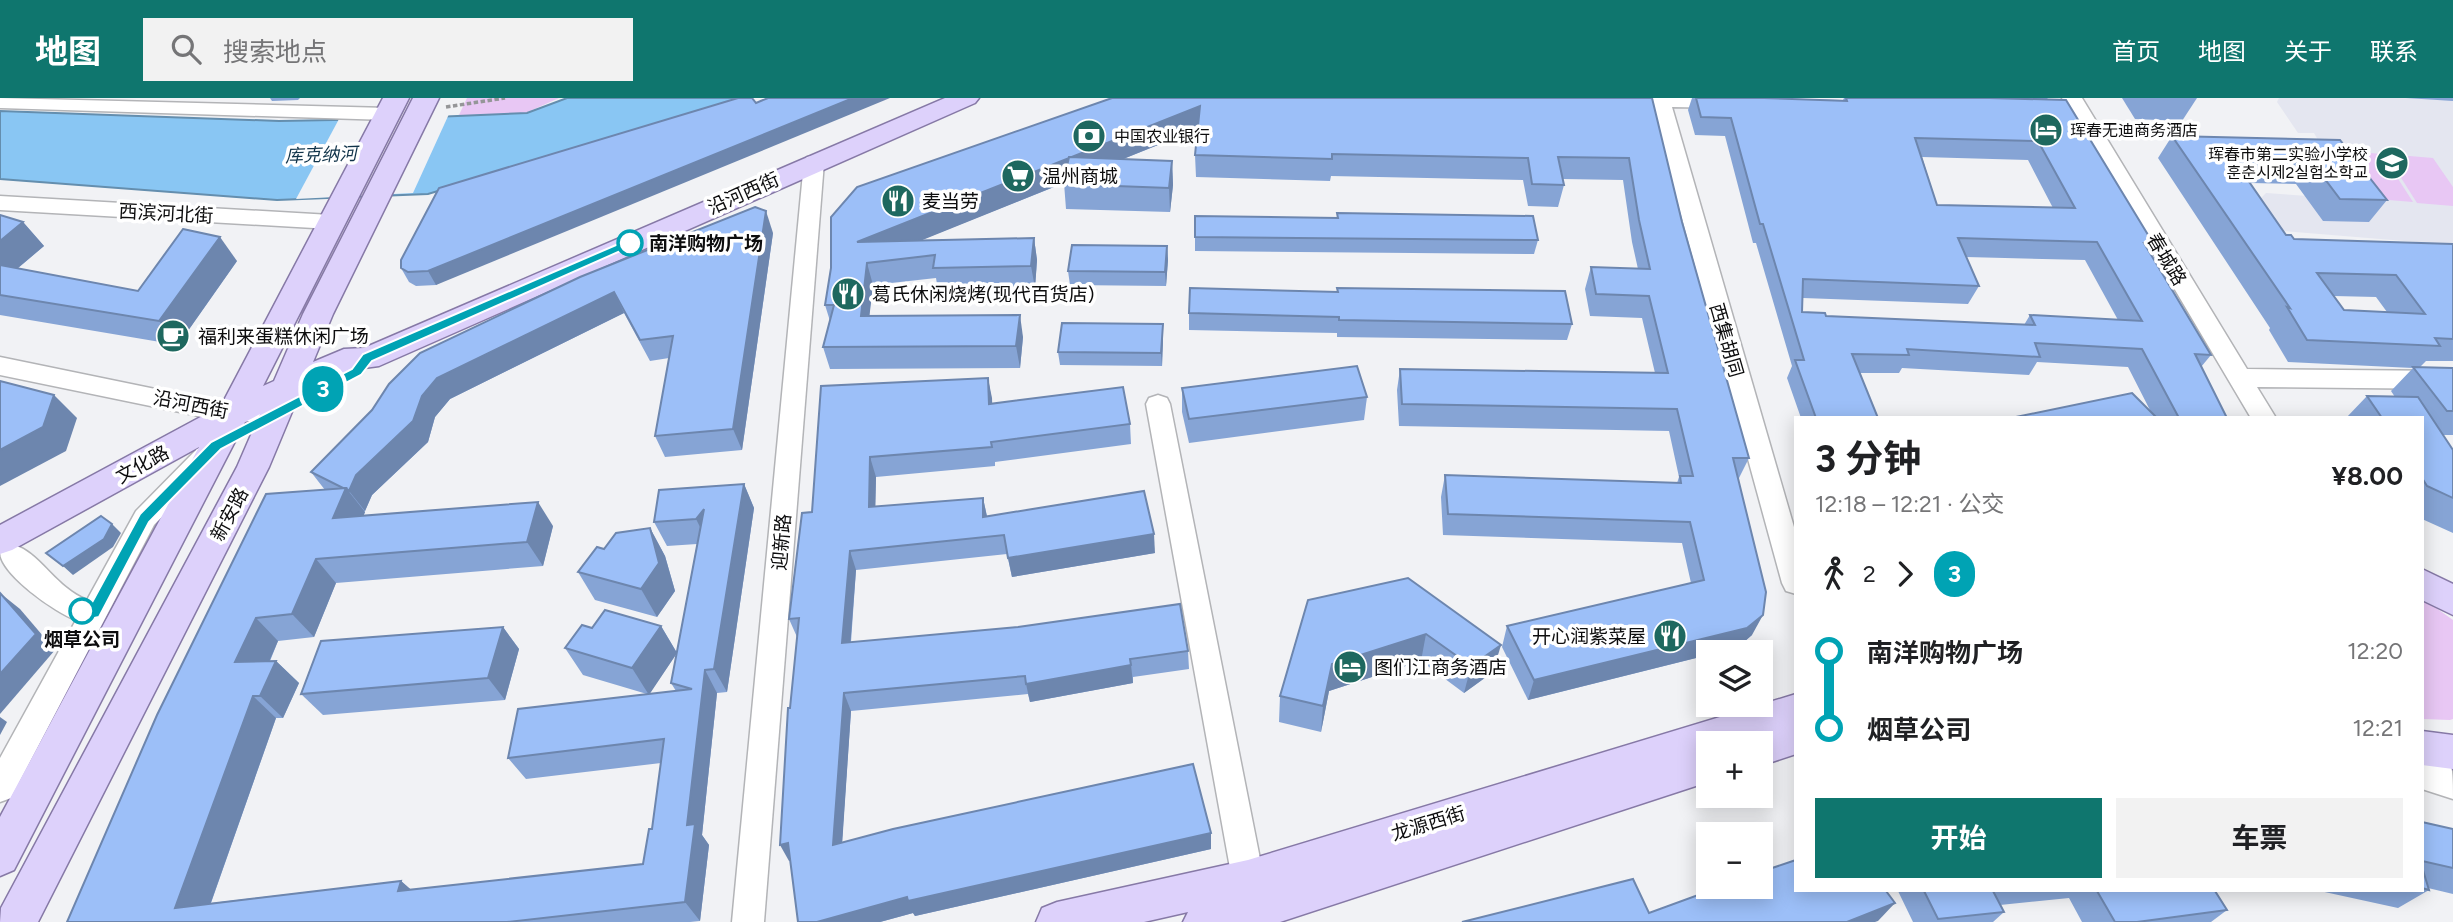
<!DOCTYPE html>
<html lang="zh">
<meta charset="utf-8">
<style>
:root{--surface:#fff;--page:#f2f2f2;--text:#202124;--muted:#757577;--accent:#0f766e}
body{margin:0;font-family:Figtree,"Noto Sans SC","Noto Sans KR",sans-serif;background:var(--page);color:var(--text);height:100vh;display:flex;flex-direction:column;font-size:26px;white-space:nowrap}
*{box-sizing:border-box;margin:0}
p{font-size:23px;color:var(--muted)}
.icon{flex:none;width:38px;height:38px;fill:none;stroke:currentColor;stroke-width:2;stroke-linecap:round;stroke-linejoin:round}
.map{position:relative;flex:1;overflow:hidden}
.side{position:absolute;left:1794px;top:318px;width:630px;height:476px;display:flex;flex-direction:column;background:var(--surface);border-radius:0px;box-shadow:0 4px 18px #0003}
.side>*{flex:none}
.badge{padding:0 14px;border-radius:23px;font-size:24px;line-height:46px}
.tools{position:absolute;left:1696px;top:542px;display:grid;gap:14px}
.tools a{display:grid;place-items:center;width:77px;height:77px;border-radius:0px;background:var(--surface);box-shadow:0 4px 18px #0003;font-size:35px}
.map>.badge{position:absolute;translate:-50% -50%;box-shadow:0 0 0 4px #fff}
.legs{display:flex;align-items:center;gap:10px;height:77px;padding:0 21px;font-size:23px}
.legs p{margin-inline-start:auto}
.summary{display:flex;align-items:center;justify-content:space-between;height:119px;padding:0 21px}
h1{font-size:38px;font-weight:700;line-height:52px}
.button{display:flex;gap:14px;margin-top:auto;padding:14px 21px}
.button a{flex:1;height:80px;border-radius:0px;background:var(--accent);color:#fff;font-size:28px;font-weight:700;line-height:80px;text-align:center}
.button a+a{background:var(--page);color:var(--text)}
ul{padding:0 21px;list-style:none}
li{display:flex;align-items:center;gap:24px;height:77px;font-size:26px}
li i{display:grid;place-items:center;width:10px;height:100%;margin:0 9px;background:currentColor}
li i::after{content:'';width:18px;height:18px;margin:-9px;border:5px solid;border-radius:50%;background:var(--surface)}
li p{margin-inline-start:auto}
li:first-child i{background:linear-gradient(#0000 50%,currentColor 0)}
li:last-child i{background:linear-gradient(currentColor 50%,#0000 0)}
header{display:flex;align-items:center;gap:42px;box-sizing:border-box;height:98px;padding:0 35px;background:var(--accent);color:#fff}
header strong{font-size:33px}
nav{display:flex;gap:38px;margin-inline-start:auto;font-size:24px}
.search{width:490px;height:63px;background:var(--page);display:flex;align-items:center;gap:18px;box-sizing:border-box;padding:0 24px;border-radius:0px;color:var(--muted);font-size:26px}
.map>svg:first-child{display:block}
.built{fill:#e4e6f0}
.green{fill:#e8c7f4}
.water{fill:#89c6f3;stroke:#648eae;stroke-width:2}
.pier{fill:#f1f2f5}
.lines{fill:none;stroke-linecap:round;stroke-linejoin:round}
.minor-casing{stroke:#b3b4b7;stroke-width:3}
.major-casing{stroke:#8679a6;stroke-width:3}
.path{stroke:#959698;stroke-width:3.5;stroke-dasharray:4.5 2.5;stroke-linecap:butt}
.minor{fill:#fff;fill-rule:evenodd}
.major{fill:#ddd1fb;fill-rule:evenodd}
.wall{fill:#86a4d5;fill-rule:evenodd}
.shaded-wall{fill:#6d86ae}
.building{fill:#9cbff8;stroke:#6d86ae;stroke-width:2;fill-rule:evenodd}
.line-1{fill:#00a3b4;stroke:#fff;stroke-width:2}
.stop-1-dot{fill:#fff;stroke:#00a3b4;stroke-width:3.5}
.labels{text-anchor:middle;stroke-width:7;stroke-linejoin:round;paint-order:stroke}
.far-poi-label{font-size:16px;fill:#0d0d0e;stroke:#fff;text-anchor:start}
.far-water-label{font-size:18px;font-style:italic;fill:#103349;stroke:#fff}
.poi-label{font-size:19px;fill:#0d0d0e;stroke:#fff;text-anchor:start}
.street-label{font-size:19px;fill:#0d0d0e;stroke:#fff}
.stop-label{font-size:19px;font-weight:bold;fill:#0d0d0e;stroke:#fff;text-anchor:start}
</style>
<header>
<strong>地图</strong>
<div class="search"><svg class="icon" aria-label="search" viewBox="0 0 24 24"><circle cx="10" cy="10" r="6"/><path d="M15 15l6 6"/></svg>搜索地点</div>
<nav><a>首页</a><a>地图</a><a>关于</a><a>联系</a></nav>
</header>
<div class="map">
<svg width="2453" height="824" viewBox="0 0 2453 824">
<rect width="100%" height="100%" fill="#f1f2f5"/>
<!-- built -->
<polygon class="built" points="2279,0 2453,0 2453,147 2283,133 2261,100 2266,95 2351,101 2314,35 2298,35 2277,4"/>
<!-- green -->
<g class="green">
<polygon points="467,0 559,0 508,23 459,17"/>
<polygon points="2335,52 2382,56 2413,104 2364,100"/>
<polygon points="2386,56 2433,60 2453,89 2453,108 2417,105"/>
<polygon points="2422,500 2453,522 2453,621 2450,622 2422,621"/>
</g>
<!-- water -->
<polygon class="water" points="567,0 748,0 428,96 277,102 0,81 0,13 279,23 387,21 527,15"/>
<!-- pier -->
<polygon class="pier" points="449,16 413,95 296,101 339,21"/>
<g class="lines">
<defs>
<g id="minor">
<polygon points="0,0 388,10 395,12 398,16 395,20 388,22 0,10"/>
<polygon points="1649,0 1731,0 1734,4 1731,8 1724,10 1672,9 1796,436 1796,496 1786,493 1782,485"/>
<polygon points="2062,0 2082,0 2247,271 2453,273 2453,291 2257,289 2276,320 2251,320 2072,18 2029,15 2026,11 2029,7 2065,6"/>
<polygon points="814,58 821,59 824,64 764,824 732,824 804,64 807,59"/>
<polygon points="0,98 331,117 339,119 342,124 339,129 331,131 0,112"/>
<polygon points="0,259 233,307 258,310 261,316 258,322 233,325 0,277"/>
<polygon points="1158,297 1167,300 1170,306 1264,781 1279,824 1247,824 1232,781 1146,306 1149,300"/>
<path d="M206,348L215,351L219,358L215,365L154,427L11,700L0,704V660L76,522C56,515 0,476 0,454L2,449C9,447 13,446 19,449C42,459 57,490 87,502L136,413L197,351Z"/>
<path d="M2434,639C2453,648 2453,677 2453,701L2422,691V663L2426,664L2422,658V646Z"/>
</g>
<g id="major">
<polygon points="383,0 409,0 263,288 274,283 303,216 413,0 439,0 333,216 313,264 344,251 364,250 945,0 979,0 975,5 379,268 349,272 299,297 269,369 38,824 0,824 1,810 237,369 260,316 245,324 14,772 0,778 0,719 199,349 12,452 0,456 0,427 221,308"/>
<polygon points="2422,471 2453,486 2453,517 2422,502"/>
<polygon points="1796,596 1796,656 1760,668 1760,646 1708,646 1708,684 1280,824 1183,824 1188,814 1144,824 1036,824 1042,810 1057,804 1248,762"/>
<polygon points="2422,633 2453,637 2453,671 2422,667"/>
</g>
</defs>
<!-- minor casing -->
<use href="#minor" class="minor-casing"/>
<!-- major casing -->
<use href="#major" class="major-casing"/>
<!-- path -->
<polyline class="path" points="446,9 505,0"/>
<!-- minor -->
<use href="#minor" class="minor"/>
<!-- major -->
<use href="#major" class="major"/>
</g>
<!-- wall -->
<g class="wall">
<polygon points="270,0 300,0 298,2 272,3"/>
<polygon points="1112,0 1652,0 1682,124 1749,360 1738,382 1752,537 1737,550 1708,555 1708,557 1528,602 1502,549 1507,528 1691,485 1682,445 1443,437 1441,399 1445,377 1677,385 1679,379 1669,333 1399,328 1397,292 1400,271 1655,275 1642,220 1590,218 1585,191 1591,169 1638,171 1632,144 1623,82 1563,81 1564,87 1558,109 1528,108 1523,82 1331,78 1330,83 1196,79 1195,57 1198,31 1123,61 1172,63 1173,87 1170,114 1066,111 1064,85 921,142 1034,140 1037,162 1035,190 938,192 936,180 873,187 869,218 1023,239 1020,270 830,271 823,249 830,223 825,207 831,170"/>
<path d="M1692,0H1764L1843,2L1844,0H1832H2048L2047,1L2153,145L2148,152L2211,257L2201,269L2227,320H2010L2152,316L2128,269L2037,264L2029,277L1902,270L1899,275H1859L1878,320H1801L1787,280L1792,268L1756,145H1753L1725,38L1695,37L1688,12ZM1922,59L2028,62L2053,110L1937,107ZM1966,159L2085,162L2118,222L2030,217L2024,227L1826,218L1802,214L1803,200L1968,206L1979,188Z"/>
<polygon points="2122,0 2197,0 2182,23 2135,21"/>
<polygon points="2406,0 2453,0 2453,3"/>
<polygon points="756,5 436,187 416,188 409,184 401,170"/>
<path d="M2172,38L2340,42L2387,102L2369,124L2323,123L2296,86L2250,85L2286,137L2294,141L2453,146V263H2426L2420,269L2453,270V337H2443L2453,352V435L2422,421V320H2346L2367,298L2395,299L2391,293L2413,270L2288,264L2269,232L2270,230L2158,60ZM2334,198L2376,199L2387,214L2344,212Z"/>
<polygon points="0,117 23,124 44,148 17,171 138,193 237,163 178,247 0,217"/>
<polygon points="1337,120 1538,142 1534,156 1195,153 1195,139"/>
<polygon points="773,135 742,352 665,359 655,338 669,260 650,263 624,215 450,301 435,319 428,344 372,397 365,413 364,413 365,414 363,418 553,428 543,468 336,485 314,539 278,543 270,563 276,563 299,585 283,620 276,620 211,805 401,783 411,792 643,766 652,731 661,665 526,681 508,660 647,596 583,577 565,550 592,530 661,528 677,555 649,596 676,593 671,585 697,446 667,448 654,424 744,386 754,410 727,594 717,595 702,737 709,747 700,823 690,824 67,824 325,392 311,374 372,312 389,286"/>
<polygon points="1167,148 1168,162 1166,188 1070,187 1068,173"/>
<polygon points="1190,190 1572,226 1567,242 1337,239 1337,235 1189,232 1189,215"/>
<polygon points="1163,239 1162,268 1060,267 1058,254"/>
<polygon points="988,280 992,306 1130,326 1131,346 995,364 995,368 876,379 875,409 983,400 987,418 1155,455 1012,479 1007,456 856,472 851,544 1188,553 1189,571 1133,579 1133,585 1030,604 1028,596 851,613 842,744 1211,735 1211,751 915,818 913,815 880,824 798,824 790,763 789,763 797,539 789,521 812,414 821,288"/>
<polygon points="1182,290 1367,299 1364,322 1189,345 1182,314"/>
<polygon points="650,430 665,458 675,493 657,519 595,502 578,474 604,451"/>
<polygon points="1408,480 1493,574 1464,595 1421,563 1329,593 1321,634 1279,624 1280,598"/>
<polygon points="503,529 519,551 505,602 323,617 301,596"/>
<polygon points="2422,724 2453,731 2453,796 2428,790 2429,792 2398,810 2320,793 2422,793"/>
<polygon points="1898,793 2215,793 2227,812 2211,824 2082,824 2069,800 2000,807 2004,814 1993,824 1913,824"/>
</g>
<!-- shaded-wall -->
<g class="shaded-wall">
<polygon points="853,0 890,0 436,187 428,173"/>
<polygon points="1200,8 1200,30 863,166 857,144"/>
<polygon points="1172,63 1173,87 1170,114 1169,90"/>
<polygon points="766,113 773,135 742,352 733,331"/>
<polygon points="23,124 44,148 0,185 0,143"/>
<polygon points="220,139 237,163 178,247 159,223"/>
<polygon points="1034,140 1037,162 1035,190 1031,168"/>
<polygon points="1167,148 1168,162 1166,188 1165,174"/>
<polygon points="867,165 873,187 867,239 861,218"/>
<polygon points="614,194 624,215 450,301 435,319 428,344 372,397 365,413 349,393 356,377 437,280"/>
<polygon points="1020,217 1023,239 1020,270 1016,248"/>
<polygon points="1163,226 1163,239 1162,268 1161,255"/>
<polygon points="988,280 992,300 993,326 989,306"/>
<polygon points="54,297 77,320 66,353 0,388 0,352"/>
<polygon points="870,359 876,379 875,428 869,409"/>
<polygon points="744,386 754,410 727,594 714,571"/>
<polygon points="346,390 365,414 353,444 333,420"/>
<polygon points="983,400 987,419 983,419"/>
<polygon points="538,404 553,428 543,468 527,444"/>
<polygon points="704,411 708,445 696,421"/>
<polygon points="112,426 121,435 113,449 73,477 63,468"/>
<polygon points="650,430 665,458 675,493 657,519 641,491"/>
<polygon points="1154,436 1155,455 1012,479 1008,460"/>
<polygon points="850,453 856,472 849,563 842,545"/>
<polygon points="316,461 336,485 314,539 292,516"/>
<polygon points="0,495 20,511 55,552 0,616"/>
<polygon points="1763,517 1752,537 1737,550 1717,555 1708,555 1708,557 1528,602 1534,582"/>
<polygon points="256,520 278,543 259,587 235,564"/>
<polygon points="661,528 677,555 649,597 632,570"/>
<polygon points="503,529 519,551 505,602 488,580"/>
<polygon points="1426,536 1421,563 1329,593 1321,634 1323,608 1332,566"/>
<polygon points="1501,547 1493,574 1464,595 1471,568"/>
<polygon points="276,563 299,585 283,620 260,598"/>
<polygon points="1131,567 1133,585 1030,604 1026,586"/>
<polygon points="705,572 717,595 702,737 709,747 700,823 685,804 687,727"/>
<polygon points="844,595 851,613 841,763 833,747"/>
<polygon points="253,598 276,620 204,824 175,810"/>
<polygon points="0,619 7,624 0,637"/>
<polygon points="1211,735 1211,751 915,818 913,815 880,824 817,824 907,799"/>
<polygon points="788,745 797,761 789,763 780,747"/>
<polygon points="401,783 423,802 398,793"/>
<polygon points="1895,805 1878,823 1875,824 1847,824"/>
</g>
<!-- building -->
<g class="building">
<polygon points="738,0 752,0 756,5 768,0 853,0 428,173 408,174 401,170 401,162 439,90"/>
<polygon points="1112,0 1652,0 1682,124 1749,360 1733,360 1766,494 1763,517 1747,530 1534,582 1507,528 1704,482 1690,424 1448,416 1445,377 1681,385 1680,378 1693,378 1677,311 1402,306 1400,271 1668,275 1649,198 1596,196 1591,169 1650,171 1639,122 1629,60 1558,59 1564,87 1532,86 1528,60 1332,56 1332,61 1195,57 1200,8 857,144 1034,140 1031,168 933,170 935,157 867,165 861,218 1020,217 1016,248 823,249 834,207 825,207 831,170 831,119 857,89"/>
<path d="M1696,0H1764L1847,3L1846,0H1989L2066,2L2153,145H2144L2211,257L2195,256L2227,320H2179L2142,251L2035,245L2040,259L1907,251L1909,257L1852,256L1878,320H1816L1795,262H1804L1763,126H1760L1731,20L1701,19ZM1915,40L2038,43L2075,110L1937,107ZM1958,140L2097,144L2142,223L2030,217L2035,227L1826,218L1825,215L1802,214L1803,181L1979,188Z"/>
<path d="M2172,38L2340,42L2387,102L2340,101L2312,64L2234,62L2286,137H2291L2294,141L2453,146V241L2435,240L2440,248L2307,242L2287,209L2290,210ZM2317,175L2396,177L2425,216L2344,212Z"/>
<polygon points="1069,59 1172,63 1169,90 1063,86"/>
<polygon points="755,109 766,113 733,331 655,338 673,238 640,242 614,194 437,280 422,298 413,323 356,377 349,393 346,390 343,390 311,374 372,312 389,286 420,255 580,179"/>
<polygon points="1337,115 1533,118 1538,142 1195,139 1195,118 1338,120"/>
<polygon points="0,117 23,124 0,143"/>
<polygon points="183,131 220,139 159,223 0,197 0,167 138,193"/>
<polygon points="1072,147 1167,148 1165,174 1068,173"/>
<polygon points="1190,190 1338,194 1337,190 1565,193 1572,226 1339,222 1339,219 1189,215"/>
<polygon points="1062,225 1163,226 1161,255 1058,254"/>
<polygon points="1357,268 1367,299 1189,321 1182,290"/>
<polygon points="2413,269 2453,270 2453,313 2447,313"/>
<polygon points="988,280 989,306 1123,289 1130,326 991,344 992,349 870,359 869,409 983,400 983,419 1144,393 1154,436 1008,460 1004,437 850,453 842,545 1018,529 1180,506 1188,553 1130,561 1131,567 1026,586 1025,578 844,595 833,747 893,731 1193,666 1211,735 908,803 907,799 817,824 798,824 788,745 780,747 788,610 790,610 799,520 789,521 802,415 812,414 821,288"/>
<polygon points="0,283 54,297 43,329 0,352"/>
<polygon points="2132,295 2157,320 2011,320"/>
<polygon points="2367,298 2418,299 2453,352 2453,400 2427,388 2422,380 2422,320 2382,320"/>
<polygon points="744,386 714,571 705,572 687,727 695,726 685,804 507,824 67,824 157,617 266,396 346,390 333,420 538,404 527,444 316,461 292,516 256,520 235,564 276,563 260,598 253,598 175,810 401,783 398,793 643,766 649,731 652,731 664,641 508,660 518,611 692,591 671,585 704,411 696,421 654,424 659,392"/>
<polygon points="101,418 112,426 104,441 63,468 46,455"/>
<polygon points="650,430 659,465 641,491 578,474 597,449 604,451 616,435"/>
<polygon points="1408,480 1501,547 1471,568 1426,536 1332,566 1323,608 1280,598 1308,502"/>
<polygon points="0,495 36,536 0,576"/>
<polygon points="605,512 661,528 632,570 565,550 582,527 592,530"/>
<polygon points="503,529 488,580 301,596 321,543"/>
<polygon points="2422,724 2453,731 2453,770 2422,763"/>
<polygon points="1796,762 1796,793 1886,793 1895,805 1847,824 1462,824 1633,781 1649,815 1720,789 1760,789 1760,774"/>
<polygon points="2422,769 2429,792 2422,790"/>
<polygon points="1924,793 1993,793 2004,814 1938,821"/>
<polygon points="2097,793 2215,793 2227,812 2137,824 2115,824"/>
</g>
<!-- line-1 -->
<polygon class="line-1" points="630,141 636,145 634,147 372,263 361,277 221,351 149,424 99,519 94,520 77,517 75,513 77,509 90,508 140,416 211,344 352,271 363,256"/>
<!-- icons -->
<defs>
<symbol id="hotel-disc" viewBox="-11 -11 22 22"><circle r="9.5" fill="#1e685f" stroke="#fff"/><path d="M-6-4.5h1.5V1H6V5H4.5V3h-9V5H-6ZM-4 0a1.8 1.8 0 1 1 3.6 0ZM.5 0V-2.5h3Q6-2.5 6 0Z" fill="#fff"/></symbol>
<symbol id="bank-disc" viewBox="-11 -11 22 22"><circle r="9.5" fill="#1e685f" stroke="#fff"/><path d="M-6-4H6V4H-6ZM0-2.3a2.3 2.3 0 1 0 0 4.6a2.3 2.3 0 1 0 0-4.6Z" fill="#fff"/></symbol>
<symbol id="school-disc" viewBox="-11 -11 22 22"><circle r="9.5" fill="#1e685f" stroke="#fff"/><path d="M0-5L7-2L0 1L-7-2ZM-4 1L0 2.5L4 1V4Q0 6-4 4Z" fill="#fff"/></symbol>
<symbol id="supermarket-disc" viewBox="-11 -11 22 22"><circle r="9.5" fill="#1e685f" stroke="#fff"/><path d="M-6-5.5h2.5l.6 2H6L4.5 2H-2.5L-4.4-4H-6ZM-1.5 3.2a1.3 1.3 0 1 0 .1 0ZM3 3.2a1.3 1.3 0 1 0 .1 0Z" fill="#fff"/></symbol>
<symbol id="restaurant-disc" viewBox="-11 -11 22 22"><circle r="9.5" fill="#1e685f" stroke="#fff"/><path d="M-5-6h1v4h1v-4h1v4h1v-4h1v5L-1.5 .5V6h-2V.5L-5-1ZM5-6V6H3V1.5H1.5Q1.5-4 5-6Z" fill="#fff"/></symbol>
<symbol id="cafe-disc" viewBox="-11 -11 22 22"><circle r="9.5" fill="#1e685f" stroke="#fff"/><path d="M-5.5-4.5H6V0H3Q3 3.5 0 3.5H-2.5Q-5.5 3.5-5.5 0ZM3-3.2v2h1.7v-2ZM-6 4.5H4V6H-6Z" fill="#fff"/></symbol>
</defs>
<g fill-rule="evenodd">
<use href="#hotel-disc" x="2027" y="13" width="38" height="38"/>
<use href="#bank-disc" x="1070" y="19" width="38" height="38"/>
<use href="#school-disc" x="2373" y="46" width="38" height="38"/>
<use href="#supermarket-disc" x="999" y="59" width="38" height="38"/>
<use href="#restaurant-disc" x="879" y="84" width="38" height="38"/>
<use href="#restaurant-disc" x="829" y="177" width="38" height="38"/>
<use href="#cafe-disc" x="154" y="219" width="38" height="38"/>
<use href="#restaurant-disc" x="1651" y="519" width="38" height="38"/>
<use href="#hotel-disc" x="1331" y="550" width="38" height="38"/>
</g>
<!-- markers -->
<g class="stop-1-dot">
<circle cx="630" cy="145" r="12"/>
<circle cx="82" cy="513" r="12"/>
</g>
<g class="labels">
<!-- far-poi labels -->
<g class="far-poi-label">
<text x="2070" y="38">珲春无迪商务酒店</text>
<text x="1114" y="44">中国农业银行</text>
<text x="2368" y="62" text-anchor="end">珲春市第二实验小学校<tspan x="2368" dy="18">훈춘시제2실험소학교</tspan></text>
</g>
<!-- far-water labels -->
<g class="far-water-label">
<text transform="translate(321 57) rotate(-2)" y="6">库克纳河</text>
</g>
<!-- poi labels -->
<g class="poi-label">
<text x="1042" y="85">温州商城</text>
<text x="922" y="110">麦当劳</text>
<text x="872" y="203">葛氏休闲烧烤(现代百货店)</text>
<text x="198" y="245">福利来蛋糕休闲广场</text>
<text x="1646" y="545" text-anchor="end">开心润紫菜屋</text>
<text x="1374" y="576">图们江商务酒店</text>
</g>
<!-- street labels -->
<g class="street-label">
<text transform="translate(743 95) rotate(-24)" y="7">沿河西街</text>
<text transform="translate(166 115) rotate(3)" y="7">西滨河北街</text>
<text transform="translate(2167 161) rotate(59)" y="7">春城路</text>
<text transform="translate(1727 242) rotate(74)" y="7">西集胡同</text>
<text transform="translate(191 306) rotate(11)" y="7">沿河西街</text>
<text transform="translate(142 366) rotate(-29)" y="7">文化路</text>
<text transform="translate(229 416) rotate(-62)" y="7">新安路</text>
<text transform="translate(781 444) rotate(-85)" y="7">迎新路</text>
<text transform="translate(1428 725) rotate(-17)" y="7">龙源西街</text>
</g>
<!-- stop labels -->
<g class="stop-label">
<text x="649" y="152">南洋购物广场</text>
<text x="82" y="548" text-anchor="middle">烟草公司</text>
</g>
</g>
</svg>
<div class="tools">
<a><svg class="icon" aria-label="layers" viewBox="0 0 24 24"><path d="M12 4l9 5-9 5-9-5zM3 14l9 5 9-5"/></svg></a>
<a>+</a>
<a>−</a>
</div>
<b class="badge" style="left:323px;top:291px;background:#00a3b4;color:#fff">3</b>
<section class="side">
<div class="summary"><div><h1>3 分钟</h1><p>12:18 – 12:21 · 公交</p></div><b>¥8.00</b></div>
<div class="legs"><svg class="icon" aria-label="walk" viewBox="0 0 24 24"><circle cx="13" cy="4" r="2"/><path d="M13 8l-2 6 4 7M11 14l-3 7M7 12l3-4h3l4 4"/></svg>2<svg class="icon" aria-label="forward" viewBox="0 0 24 24"><path d="M9 5l7 7-7 7"/></svg><b class="badge" style="background:#00a3b4;color:#fff">3</b></div>
<ul>
<li><i style="color:#00a3b4"></i><b>南洋购物广场</b><p>12:20</p></li>
<li><i style="color:#00a3b4"></i><b>烟草公司</b><p>12:21</p></li>
</ul>
<div class="button"><a>开始</a><a>车票</a></div>
</section>
</div>
